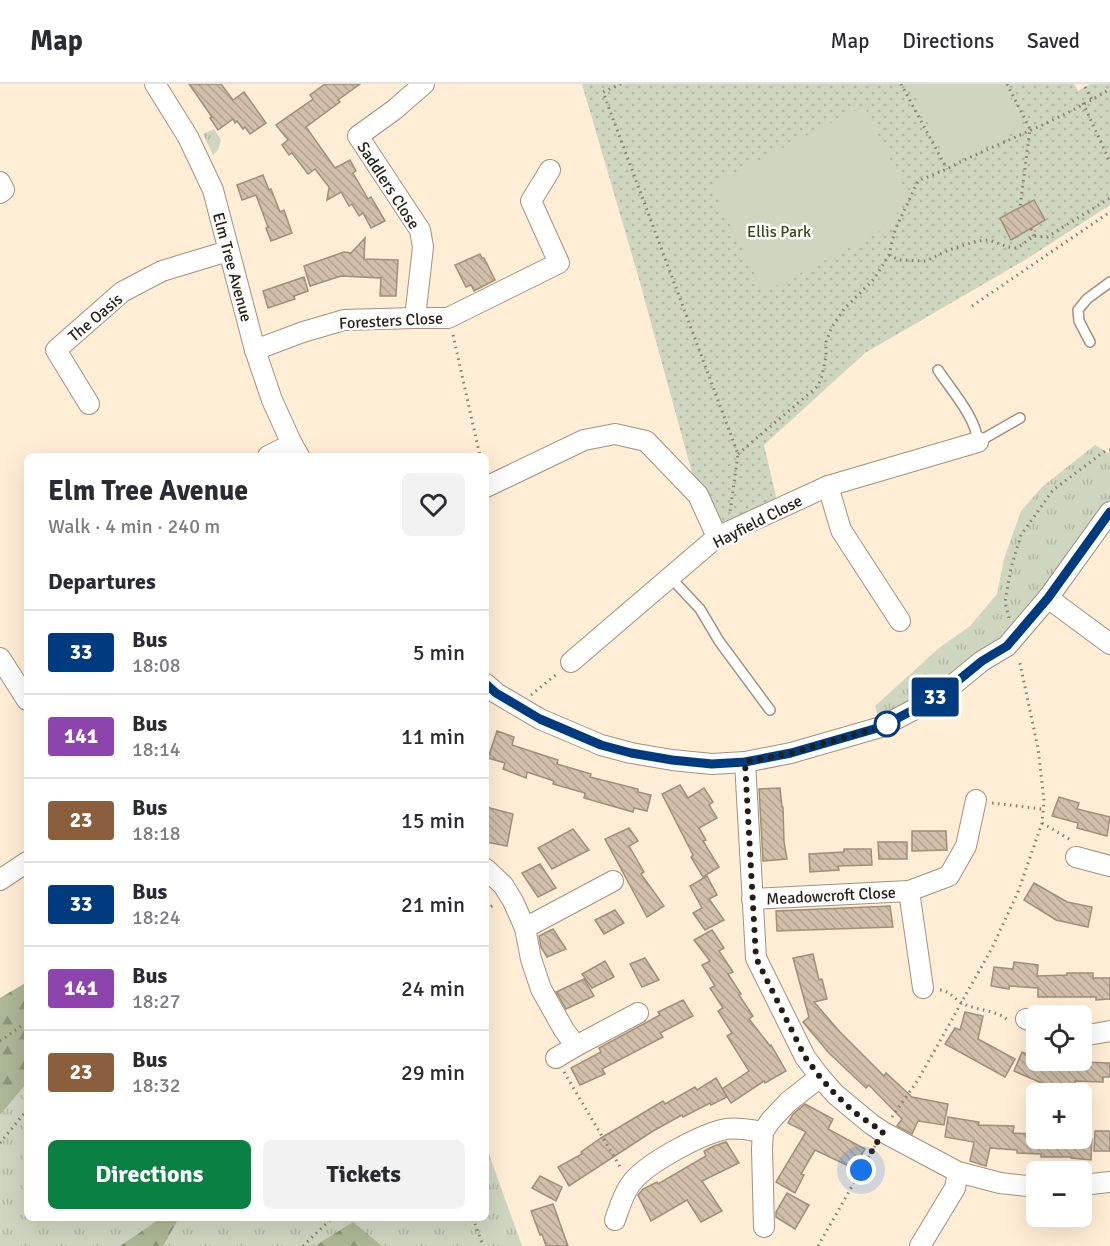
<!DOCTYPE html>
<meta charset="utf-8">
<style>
:root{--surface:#fff;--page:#f2f2f3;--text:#2b2b33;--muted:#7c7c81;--line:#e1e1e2;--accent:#0b8043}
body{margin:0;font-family:Signika,sans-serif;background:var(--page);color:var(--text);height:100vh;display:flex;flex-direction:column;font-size:22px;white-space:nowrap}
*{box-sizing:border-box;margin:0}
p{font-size:20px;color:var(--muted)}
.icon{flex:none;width:33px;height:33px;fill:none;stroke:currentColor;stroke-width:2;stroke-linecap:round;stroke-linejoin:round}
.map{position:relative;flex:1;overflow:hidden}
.details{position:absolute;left:24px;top:369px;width:465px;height:768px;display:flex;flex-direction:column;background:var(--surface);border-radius:9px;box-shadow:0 6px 24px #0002}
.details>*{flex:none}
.badge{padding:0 12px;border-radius:4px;font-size:21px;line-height:39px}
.tools{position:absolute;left:1026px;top:921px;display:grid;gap:12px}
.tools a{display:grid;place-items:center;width:66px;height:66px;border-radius:9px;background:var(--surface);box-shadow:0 6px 24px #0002;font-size:30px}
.you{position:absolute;width:30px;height:30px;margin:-15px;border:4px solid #fff;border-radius:50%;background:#1a73e8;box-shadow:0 0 0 9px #1a73e833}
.map>.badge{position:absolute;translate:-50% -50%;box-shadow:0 0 0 3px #fff}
h2{padding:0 24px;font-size:22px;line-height:54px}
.round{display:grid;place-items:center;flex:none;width:63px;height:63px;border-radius:9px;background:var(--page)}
.summary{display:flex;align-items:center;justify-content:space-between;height:102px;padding:0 24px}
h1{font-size:28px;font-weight:700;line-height:45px}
.primary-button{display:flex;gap:12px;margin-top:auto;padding:12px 24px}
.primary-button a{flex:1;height:69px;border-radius:9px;background:var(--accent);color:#fff;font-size:24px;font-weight:700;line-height:69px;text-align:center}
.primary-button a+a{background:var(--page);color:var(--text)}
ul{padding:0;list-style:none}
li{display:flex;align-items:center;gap:18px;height:84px;padding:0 24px;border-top:2px solid var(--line)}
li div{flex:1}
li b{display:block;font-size:22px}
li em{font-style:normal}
li .badge{min-width:66px;font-weight:700;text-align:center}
header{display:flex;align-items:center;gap:36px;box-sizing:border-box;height:84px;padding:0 30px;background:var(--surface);border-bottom:2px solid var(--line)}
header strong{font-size:28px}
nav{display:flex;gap:33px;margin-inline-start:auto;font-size:21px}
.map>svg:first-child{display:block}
.grass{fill:url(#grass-tufts)}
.forest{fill:url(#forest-firs)}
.park{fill:url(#park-dots)}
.garden{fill:#ced6c0}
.building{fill:url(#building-back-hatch);stroke:#9f8f79;stroke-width:1.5}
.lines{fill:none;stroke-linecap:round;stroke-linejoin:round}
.lane-casing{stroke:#a2917c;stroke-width:12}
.street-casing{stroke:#a2917c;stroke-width:22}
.path{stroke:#887c6c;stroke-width:3;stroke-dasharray:1.5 4.5;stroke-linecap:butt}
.lane{stroke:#fff;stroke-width:9}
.street{stroke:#fff;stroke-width:20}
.line-casing{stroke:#fff;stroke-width:14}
.line{stroke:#003b80;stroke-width:9}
.walk{stroke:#241e15;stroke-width:6;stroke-dasharray:0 10.8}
.stop-dot{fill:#fff;stroke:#003b80;stroke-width:3}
.labels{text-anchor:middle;stroke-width:5;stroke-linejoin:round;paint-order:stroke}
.street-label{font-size:16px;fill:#241e15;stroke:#fdfdfd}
.park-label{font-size:16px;fill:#394610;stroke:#fdfdfd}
</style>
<header>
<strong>Map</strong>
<nav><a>Map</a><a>Directions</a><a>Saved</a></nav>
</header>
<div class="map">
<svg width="1110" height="1162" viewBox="0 0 1110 1162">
<defs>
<pattern id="grass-tufts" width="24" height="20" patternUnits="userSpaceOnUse" patternTransform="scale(1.5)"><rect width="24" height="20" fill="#ced6c0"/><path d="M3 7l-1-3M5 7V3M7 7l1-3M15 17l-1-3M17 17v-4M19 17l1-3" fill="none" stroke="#b1b7a4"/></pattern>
<pattern id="forest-firs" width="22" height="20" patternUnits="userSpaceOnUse" patternTransform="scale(1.5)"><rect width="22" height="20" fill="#acb795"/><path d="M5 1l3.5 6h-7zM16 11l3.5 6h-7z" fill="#8c9478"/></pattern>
<pattern id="park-dots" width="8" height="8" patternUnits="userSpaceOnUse" patternTransform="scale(1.5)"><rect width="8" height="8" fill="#ced6c0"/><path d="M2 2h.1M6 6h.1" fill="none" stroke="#b1b7a4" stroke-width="1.8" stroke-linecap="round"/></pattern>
<pattern id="building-back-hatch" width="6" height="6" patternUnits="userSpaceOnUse" patternTransform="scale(1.5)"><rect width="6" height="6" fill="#d1bfa9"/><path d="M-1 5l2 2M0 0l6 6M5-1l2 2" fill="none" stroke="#b3a491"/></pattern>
</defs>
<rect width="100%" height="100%" fill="#ffedd5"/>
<!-- grass -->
<g class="grass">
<polygon points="214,45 221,56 218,66 213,71 203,50"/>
<polygon points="1095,361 1110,370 1110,430 1014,554 881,643 875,622 939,564 970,542 997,510 1004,475 1021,427 1042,403"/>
<polygon points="27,999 27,1134 486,1134 486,1062 522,1162 0,1162 0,1031"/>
</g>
<!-- forest -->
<g class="forest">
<polygon points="27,898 27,999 0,1031 0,914"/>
<polygon points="161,1134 179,1134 163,1162 120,1162"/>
<polygon points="353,1138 382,1162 315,1162"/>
</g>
<!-- park -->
<polygon class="park" points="582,0 1074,0 1078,7 1090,0 1110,0 1110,121 1025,176 865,269 764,361 779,425 717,453 698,411 639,195"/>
<!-- garden -->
<g class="garden">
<polygon points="913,0 1004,0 1024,43 948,80 910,1"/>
<polygon points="864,22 906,108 892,141 764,208 711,101"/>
</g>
<!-- building -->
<g class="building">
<polygon points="189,0 221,0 233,16 244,8 266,39 250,50 245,43 243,45 237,37 235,39 233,35 218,46 210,34 212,33"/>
<polygon points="325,0 360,0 338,16 340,18 306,43 335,84 350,76 356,87 353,89 368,115 371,113 385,137 371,144 363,129 359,132 352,120 349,122 341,108 327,116 329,103 315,85 308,90 292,69 289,71 282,61 288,56 276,41 313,15 310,11"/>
<polygon points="263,91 269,106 271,105 280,128 284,126 292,149 271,157 266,144 268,143 256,111 242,116 237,101"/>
<polygon points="1034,116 1045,136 1011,156 1000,134"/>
<polygon points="365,154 364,175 398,176 396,212 380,212 381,194 341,192 310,202 304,182 344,168 351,169"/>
<polygon points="480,170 482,174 484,174 495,196 474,207 471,201 466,203 455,181"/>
<polygon points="304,193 308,207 294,212 295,215 268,224 263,207"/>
<polygon points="497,647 514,653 512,661 558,676 557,680 591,690 590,693 638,705 638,708 651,711 647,727 634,724 633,728 584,714 585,709 553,700 554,697 527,688 526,694 503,685 505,679 488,674"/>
<polygon points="680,701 688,714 704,704 713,718 709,721 717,734 699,744 706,756 703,757 719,783 703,793 691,773 693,771 662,710"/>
<polygon points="780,704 782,723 783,723 784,758 787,775 763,777 759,705"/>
<polygon points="1059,713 1079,719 1077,725 1110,733 1107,752 1077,744 1078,739 1052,732"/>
<polygon points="486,723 513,730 507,762 486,758"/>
<polygon points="629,744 638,757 629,762 644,788 641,790 664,822 647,833 605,755"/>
<polygon points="573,745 589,766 552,785 538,764"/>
<polygon points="912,747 946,747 947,766 912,767"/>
<polygon points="878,758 907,758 907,775 879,775"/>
<polygon points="844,765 871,765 872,781 838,782 839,786 810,788 809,770 844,768"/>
<polygon points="540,780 556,804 538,813 522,789"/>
<polygon points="707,792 717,811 709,815 724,836 705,846 693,829 702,824 690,802"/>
<polygon points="1034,799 1067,818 1092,823 1088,843 1056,836 1024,816"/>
<polygon points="890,822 893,843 777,847 776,827"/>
<polygon points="615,826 624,839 604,850 595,836"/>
<polygon points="553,845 566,865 547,873 541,863 539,852"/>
<polygon points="712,846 724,864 719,867 733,888 728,890 741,910 739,911 753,932 749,935 770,962 771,961 786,987 765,999 764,997 731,1019 722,1005 749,987 727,952 732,949 718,927 723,924 710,904 715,902 702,881 710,877 694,856"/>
<polygon points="813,870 819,896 822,895 827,915 814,918 840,948 884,992 886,989 912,1013 948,1020 944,1041 918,1037 912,1050 897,1042 902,1035 869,1001 866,1004 829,969 803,938 809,933 793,874"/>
<polygon points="645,874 659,896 642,903 630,880"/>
<polygon points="605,877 614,893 592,904 582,890"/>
<polygon points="1014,878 1038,881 1037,892 1067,891 1067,889 1093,889 1093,894 1110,894 1110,915 1096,916 1096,913 1038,913 1038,904 1009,902 1009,905 991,902 994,883 1013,885"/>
<polygon points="584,895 594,912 566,925 556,908"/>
<polygon points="683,916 693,932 660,949 663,953 602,985 605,990 580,1001 571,984 601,968 599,964 660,931 658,928"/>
<polygon points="965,928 983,932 978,955 1015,975 1005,993 945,960 955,944 960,946"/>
<polygon points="1022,968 1036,974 1036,976 1043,976 1056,982 1057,977 1110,979 1110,993 1103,993 1103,998 1075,997 1075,1004 1053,1004 1014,987"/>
<polygon points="716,994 727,1013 711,1021 710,1019 683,1033 682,1031 653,1047 569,1102 558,1083 582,1070 581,1068 601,1054 663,1017 665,1020 695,1003 697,1006"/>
<polygon points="805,1020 833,1035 828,1045 865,1065 853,1084 815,1066 801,1090 804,1091 795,1109 776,1098 806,1048 788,1039 793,1030"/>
<polygon points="948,1033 979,1038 978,1041 1014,1042 1013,1049 1036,1050 1036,1054 1092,1055 1091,1076 1071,1074 1071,1073 1041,1073 1041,1070 1017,1069 1017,1066 990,1064 986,1082 970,1077 974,1058 945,1053"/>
<polygon points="1095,1047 1110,1047 1110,1067 1094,1067"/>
<polygon points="726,1058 739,1079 702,1097 722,1127 701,1138 687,1116 651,1137 638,1111 643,1105 657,1098 658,1100 706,1072 704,1067 714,1062"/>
<polygon points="540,1092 562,1103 556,1117 532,1104"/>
<polygon points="787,1109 809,1121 795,1145 776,1133 776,1128"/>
<polygon points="553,1120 568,1162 546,1162 542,1150 540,1151 531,1127"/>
</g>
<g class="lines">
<defs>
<g id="lane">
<polyline points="1090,258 1079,237 1078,226 1087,215 1110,198"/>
<path d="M938,286C951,306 976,333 978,358L1020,334"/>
<polyline points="670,493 700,525 719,557 770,626"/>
</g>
<g id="street">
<polyline points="155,0 188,53 213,106 255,266 272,316 292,360 299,372"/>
<polyline points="0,98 4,106 0,109"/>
<polyline points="415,234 423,163 420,146 358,52 394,26 424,0"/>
<polyline points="255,266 303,248 344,236 415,234 448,234 559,179 531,117 550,86"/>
<polyline points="89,320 56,266 122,208 162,187 228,167"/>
<polyline points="268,372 292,360"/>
<polyline points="828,402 841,446 900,537"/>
<polyline points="486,403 584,356 615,350 646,357 698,411 717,453"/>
<polyline points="1048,514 1110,560"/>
<polyline points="0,574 27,616"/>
<polyline points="571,578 717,453 828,402 978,358"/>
<polyline points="486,600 496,609 540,635 601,661 631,669 672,676 712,680 745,678 791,669 881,643 930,617 949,604 982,577 1007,562 1048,514 1110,428"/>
<polyline points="745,678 756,874 805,973 820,993 835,1010 871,1040 883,1048 958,1088 1000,1099 1036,1103"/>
<polyline points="1076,773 1110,782"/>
<polyline points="486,785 503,801 513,817 525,844 531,875 541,905 564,946 576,962 638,929"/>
<polyline points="0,796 27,778"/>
<polyline points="909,807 923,904"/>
<polyline points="752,815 909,807 949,792 966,762 976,716"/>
<polyline points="525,844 613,797"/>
<polyline points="1026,935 1036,939"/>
<polyline points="1082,952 1110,947"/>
<polyline points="556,974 576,962"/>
<polyline points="1082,1101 1110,1098"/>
<path d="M615,1136C619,1124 623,1111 630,1101C644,1080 701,1050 726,1045C738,1043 751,1046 763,1048"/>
<polyline points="764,1143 762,1065 763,1048 771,1036 788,1018 820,993"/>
<polyline points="920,1162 955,1104 958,1088"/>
</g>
</defs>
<!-- lane casing -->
<use href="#lane" class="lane-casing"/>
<!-- street casing -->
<use href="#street" class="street-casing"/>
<!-- path -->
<g class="path">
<polyline points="621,0 603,8 738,370 730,428"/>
<polyline points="901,0 947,85"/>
<polyline points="1007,0 1030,45 1020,123"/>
<polyline points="1085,3 1092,16"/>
<polyline points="1083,19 1110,78"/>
<polyline points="1031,145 1034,152"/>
<polyline points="889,171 899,176 926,177 949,166 977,157 989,156 1008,163 1017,164 1034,152 1047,153 1110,114"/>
<polyline points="972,222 1110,128"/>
<polyline points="453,251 480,372"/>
<path d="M738,370L818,302L822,292L826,272V258L832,243L844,225L874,195L889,171L895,146L918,97L947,85L958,79C1009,55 1062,35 1110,5"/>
<polyline points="1009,534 1005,518 1011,484 1021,451 1053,406 1105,367 1110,366"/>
<polyline points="531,611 558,589"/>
<polyline points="992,719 1042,725"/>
<polyline points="1042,739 1071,756"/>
<polyline points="486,826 495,820"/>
<path d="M940,906C949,907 953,913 960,918C975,927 996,925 1009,937"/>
<polyline points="0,957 27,938"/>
<polyline points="564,988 622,1086"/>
<polyline points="892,1033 918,996 992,864 1018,808 1042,739 1044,717 1038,664 1019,575"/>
<polyline points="0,1059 27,1026"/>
<polyline points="473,1134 483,1162"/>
<polyline points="303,1162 332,1134"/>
<polyline points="818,1162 875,1062"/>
</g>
<!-- lane -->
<use href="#lane" class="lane"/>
<!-- street -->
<use href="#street" class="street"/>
</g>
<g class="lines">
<defs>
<polyline id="line" points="486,600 496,609 540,635 601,661 631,669 672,676 712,680 745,678 791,669 881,643 930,617 949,604 982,577 1007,562 1048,514 1110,428"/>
</defs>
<!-- line casing -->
<use href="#line" class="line-casing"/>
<!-- line -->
<use href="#line" class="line"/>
<!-- walk -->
<polyline class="walk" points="861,1086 883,1048 854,1028 835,1010 820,993 805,973 756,874 745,678 791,669 881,643 887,640"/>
</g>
<!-- markers -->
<circle class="stop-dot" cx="887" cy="640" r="12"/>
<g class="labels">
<!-- street labels -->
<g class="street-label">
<text transform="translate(389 101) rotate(57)" y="6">Saddlers Close</text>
<text transform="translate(233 183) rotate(75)" y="6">Elm Tree Avenue</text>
<text transform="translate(95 233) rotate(-40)" y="6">The Oasis</text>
<text transform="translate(391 236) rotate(-3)" y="6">Foresters Close</text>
<text transform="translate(757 437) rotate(-27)" y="6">Hayfield Close</text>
<text transform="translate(831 811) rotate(-3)" y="6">Meadowcroft Close</text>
</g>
<!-- park labels -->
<g class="park-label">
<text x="779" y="153">Ellis Park</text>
</g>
</g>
</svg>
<div class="tools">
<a><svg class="icon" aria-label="locate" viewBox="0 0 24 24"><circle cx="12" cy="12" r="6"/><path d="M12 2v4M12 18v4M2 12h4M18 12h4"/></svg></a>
<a>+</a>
<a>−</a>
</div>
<div class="you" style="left:861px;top:1086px"></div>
<b class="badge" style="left:935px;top:613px;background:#003b80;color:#fff">33</b>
<section class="details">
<div class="summary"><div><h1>Elm Tree Avenue</h1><p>Walk · 4 min · 240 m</p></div><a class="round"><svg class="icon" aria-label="heart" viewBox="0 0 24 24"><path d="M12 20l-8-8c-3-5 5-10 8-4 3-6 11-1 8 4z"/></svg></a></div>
<h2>Departures</h2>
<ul>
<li><span class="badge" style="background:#003b80;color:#fff">33</span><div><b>Bus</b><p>18:08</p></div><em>5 min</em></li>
<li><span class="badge" style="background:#8e44ad;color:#fff">141</span><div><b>Bus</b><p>18:14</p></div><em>11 min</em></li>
<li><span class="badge" style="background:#8b5e3c;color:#fff">23</span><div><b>Bus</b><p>18:18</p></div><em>15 min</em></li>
<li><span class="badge" style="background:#003b80;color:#fff">33</span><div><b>Bus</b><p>18:24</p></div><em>21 min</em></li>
<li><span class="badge" style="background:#8e44ad;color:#fff">141</span><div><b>Bus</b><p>18:27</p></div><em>24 min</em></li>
<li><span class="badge" style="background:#8b5e3c;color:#fff">23</span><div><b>Bus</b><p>18:32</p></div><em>29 min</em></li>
</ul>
<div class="primary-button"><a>Directions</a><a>Tickets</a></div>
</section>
</div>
